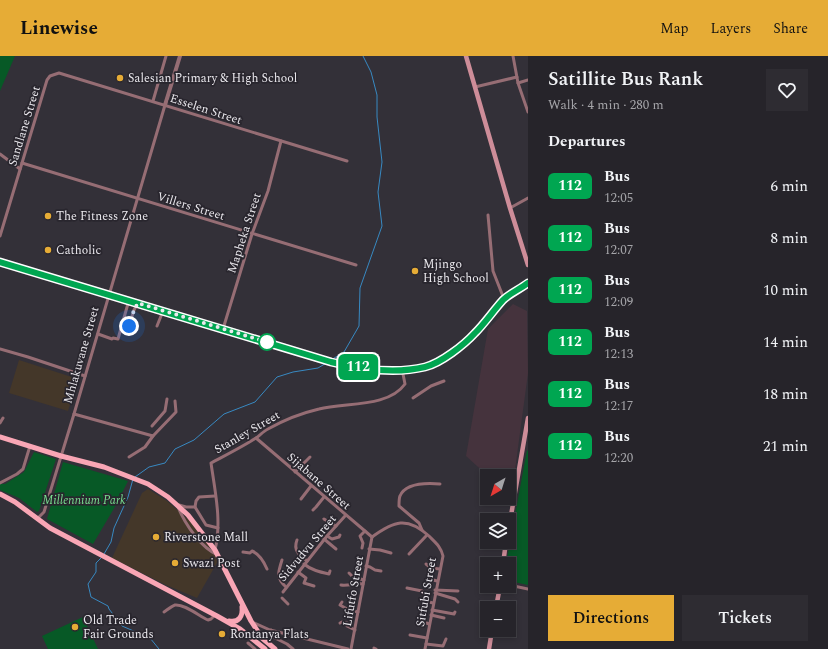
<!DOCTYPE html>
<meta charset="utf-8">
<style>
:root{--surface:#26242a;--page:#2e2c32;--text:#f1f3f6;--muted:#a4a4a8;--line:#424147;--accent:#e6ac36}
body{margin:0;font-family:Spectral,serif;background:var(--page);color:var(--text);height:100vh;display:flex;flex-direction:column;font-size:15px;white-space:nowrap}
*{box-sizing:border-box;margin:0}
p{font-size:13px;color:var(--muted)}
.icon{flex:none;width:22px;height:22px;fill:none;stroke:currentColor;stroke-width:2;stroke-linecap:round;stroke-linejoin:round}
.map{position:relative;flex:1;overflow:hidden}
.sheet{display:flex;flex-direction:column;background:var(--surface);width:300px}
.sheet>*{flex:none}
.badge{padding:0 8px;border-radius:6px;font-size:14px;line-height:26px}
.needle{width:26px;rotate:219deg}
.fabs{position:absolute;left:480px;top:413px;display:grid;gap:8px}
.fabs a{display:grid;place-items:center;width:36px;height:36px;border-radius:0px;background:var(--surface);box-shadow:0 2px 6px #0003,0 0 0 1px var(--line);font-size:20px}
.you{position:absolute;width:20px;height:20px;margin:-10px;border:3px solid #fff;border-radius:50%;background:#1a73e8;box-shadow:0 0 0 6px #1a73e833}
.map>.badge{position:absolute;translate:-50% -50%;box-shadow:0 0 0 2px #fff}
h2{padding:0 20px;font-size:15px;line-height:36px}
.round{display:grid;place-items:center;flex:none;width:42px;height:42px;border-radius:0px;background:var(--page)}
.headline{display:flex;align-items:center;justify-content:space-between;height:68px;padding:0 20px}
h1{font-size:19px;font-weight:600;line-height:30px}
.primary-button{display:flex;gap:8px;margin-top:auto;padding:8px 20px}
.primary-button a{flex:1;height:46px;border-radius:0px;background:var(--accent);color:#111;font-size:16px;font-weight:600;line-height:46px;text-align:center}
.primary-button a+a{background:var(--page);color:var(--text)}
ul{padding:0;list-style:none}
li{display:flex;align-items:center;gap:12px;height:52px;padding:0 20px}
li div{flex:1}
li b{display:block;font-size:15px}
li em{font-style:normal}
li .badge{min-width:44px;font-weight:700;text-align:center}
header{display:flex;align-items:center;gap:24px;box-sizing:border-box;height:56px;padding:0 20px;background:var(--accent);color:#111}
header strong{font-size:19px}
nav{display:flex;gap:22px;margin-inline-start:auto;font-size:14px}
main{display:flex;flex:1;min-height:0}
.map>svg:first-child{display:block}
.commercial{fill:#443729}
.industrial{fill:#45333d}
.green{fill:#075926}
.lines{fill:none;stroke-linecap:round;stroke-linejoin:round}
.stream{stroke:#3889c2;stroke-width:1}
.minor{stroke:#966d74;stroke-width:3}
.tertiary{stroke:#966d74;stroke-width:4}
.secondary{stroke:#ce8d99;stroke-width:4.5}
.primary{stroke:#f9a6b5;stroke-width:5}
.line-casing{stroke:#fff;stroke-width:9}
.line{stroke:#00a651;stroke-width:6}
.walk{stroke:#ebe9ee;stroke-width:4;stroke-dasharray:0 7.2}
.poi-dot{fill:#e6ac36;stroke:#29262e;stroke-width:1.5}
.stop-dot{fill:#fff;stroke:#00a651;stroke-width:2}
.labels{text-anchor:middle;stroke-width:3.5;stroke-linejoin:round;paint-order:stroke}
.poi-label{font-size:12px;fill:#ebe9ee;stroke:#29262e;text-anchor:start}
.street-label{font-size:12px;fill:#ebe9ee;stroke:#29262e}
.park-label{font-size:12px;font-style:italic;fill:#79df90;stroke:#29262e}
</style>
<header>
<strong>Linewise</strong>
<nav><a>Map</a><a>Layers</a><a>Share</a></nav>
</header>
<main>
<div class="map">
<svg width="528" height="593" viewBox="0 0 528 593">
<rect width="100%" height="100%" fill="#333038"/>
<!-- commercial -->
<g class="commercial">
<polygon points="19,304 78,323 68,355 9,337"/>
<polygon points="148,433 167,445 190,465 205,484 218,505 197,542 166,529 112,502 142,437"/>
</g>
<!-- industrial -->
<polygon class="industrial" points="513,248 527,255 528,317 513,429 509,432 509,420 488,420 466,400 488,273"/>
<!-- green -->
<g class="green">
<polygon points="0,0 15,0 0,35"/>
<polygon points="527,394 528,395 528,529 509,525 509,508 506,508"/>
<polygon points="34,396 56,403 39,455 37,456 19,442 0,434 0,428 5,428 24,416"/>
<polygon points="63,406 128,425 116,449 93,488 47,463"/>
<polygon points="83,561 98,593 48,593 42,580"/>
</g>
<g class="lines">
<!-- stream -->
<g class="stream">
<polyline points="331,304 344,296 359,270 360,232 382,170 378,136 382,106 377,61 377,39 371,16 363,0"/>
<polyline points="135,421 149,411 165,407 175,393 194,384 224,358 255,346 277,321 293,316 318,312 328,306"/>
<polyline points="104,498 111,486 114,472 128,441 133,423"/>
<polyline points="101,502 96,507 96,516 88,528 91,541 108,550 109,553 122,570 150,582 159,593"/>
</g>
<!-- minor -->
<g class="minor">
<polyline points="513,0 518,27 528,56"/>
<polyline points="518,27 528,24"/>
<polyline points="475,31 517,21"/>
<polyline points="153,45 166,0"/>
<polyline points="0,98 20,113"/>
<polyline points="22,107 356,209"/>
<polyline points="510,152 528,142"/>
<polyline points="488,159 493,215 504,243"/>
<polyline points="0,180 47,24 50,20 59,17 347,105"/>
<path d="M0,206L331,306C359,313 397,318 425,311C441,307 464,289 475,277C485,267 493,255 503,244C509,238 520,233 528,227"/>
<polyline points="157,270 163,255"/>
<polyline points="223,273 252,178 268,135 281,85"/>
<polyline points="127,276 134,254 138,247"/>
<polyline points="98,278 112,283 113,282 118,283 129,244"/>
<polyline points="0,293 28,301 85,320"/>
<polyline points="413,342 431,330 444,325"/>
<polyline points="74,358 153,380 176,356 175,345"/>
<polyline points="0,367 3,362"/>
<polyline points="152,370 165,355 167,343"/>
<polyline points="256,382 372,481"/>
<polyline points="129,401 145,391 153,380"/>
<polyline points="295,416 310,401"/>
<polyline points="0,427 17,418 23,413 30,390"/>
<polyline points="301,443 311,430"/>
<polyline points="179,449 186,451 195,451 206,469 218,472"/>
<path d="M178,451C185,468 201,492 218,499"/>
<polyline points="195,451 196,445 199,441 215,440"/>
<polyline points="313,454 316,451 324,441"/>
<polyline points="37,463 44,456 74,358 165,49"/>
<polyline points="324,463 336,470"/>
<path d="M422,474L419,467L399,450C399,447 399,442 400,440C406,426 428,427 440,428"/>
<polyline points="327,480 332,483 339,481 340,479"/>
<path d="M372,481C394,465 407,460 429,480C436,487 441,491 443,500L425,593"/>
<polyline points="324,483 336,493"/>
<path d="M297,484C293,494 299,499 307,505"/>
<polyline points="362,492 363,487 360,480 365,475"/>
<polyline points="369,493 380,494 391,497"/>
<path d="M215,494C222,466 215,435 211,407C226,399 242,391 256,382C260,379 264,375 268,373C284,364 302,357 319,353C345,346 388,352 405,328L402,313"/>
<path d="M243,496L250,497L252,495C259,498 264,506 267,513"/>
<polyline points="409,498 427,479"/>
<path d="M282,504C278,516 276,522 286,531"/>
<path d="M304,508C311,514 320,516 329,518L330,515"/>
<polyline points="426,508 431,512 440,513"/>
<polyline points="366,510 370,511 375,514 381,515"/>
<polyline points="298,516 306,522 304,527 314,530"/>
<polyline points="349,517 353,521 364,524"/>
<path d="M341,529C349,530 355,527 363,528"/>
<polyline points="509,529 528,533"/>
<polyline points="407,532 422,535 429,546 433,547"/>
<polyline points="428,532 430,523 437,525"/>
<polyline points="435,534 458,535"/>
<polyline points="283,536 327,480 345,460"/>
<polyline points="435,537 455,543 458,546"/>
<polyline points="282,542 288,548"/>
<polyline points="342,546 340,549 347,553 358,556"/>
<polyline points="432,554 454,558 455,556"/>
<path d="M164,556C167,554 172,550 175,549C185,548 199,560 208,564L211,563L215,559"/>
<polyline points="431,559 444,562"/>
<polyline points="419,564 429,568"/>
<polyline points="252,566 270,574 348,593"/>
<polyline points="340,567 342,566 347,567 347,570 355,574"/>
<polyline points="271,574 275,582 287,588 293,593"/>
<polyline points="410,579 427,582"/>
<polyline points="248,587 255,593"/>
<polyline points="426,588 443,590 446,583"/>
<polyline points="374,592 376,593"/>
<polyline points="351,593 372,481"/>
</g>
<!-- tertiary -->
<polyline class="tertiary" points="165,49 180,0"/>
<!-- secondary -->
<g class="secondary">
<polyline points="466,0 510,152 528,209"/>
<polyline points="509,471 528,362"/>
<polyline points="503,508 506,486"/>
<polyline points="496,552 500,530"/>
<polyline points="489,593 492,574"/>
</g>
<!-- primary -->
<g class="primary">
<polyline points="0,381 61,400 104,411 148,428 168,441 188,459 215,494 251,565 262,582 275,593"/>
<polyline points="0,438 15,446 50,472 217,560 240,573 265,593"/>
<path d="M229,565C239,567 243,560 242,551"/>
</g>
</g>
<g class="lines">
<defs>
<path id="line" d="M0,206L331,306C359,313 396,318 425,311C441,307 464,289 475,277C485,267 493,255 503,244C509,238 520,233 528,227"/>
</defs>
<!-- line casing -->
<use href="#line" class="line-casing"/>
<!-- line -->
<use href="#line" class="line"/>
<!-- walk -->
<polyline class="walk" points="129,270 134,254 138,247 267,286"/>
</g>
<!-- markers -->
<g class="poi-dot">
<circle cx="120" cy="22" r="4"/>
<circle cx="48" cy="160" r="4"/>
<circle cx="48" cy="194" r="4"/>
<circle cx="415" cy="215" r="4"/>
<circle cx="156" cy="481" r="4"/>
<circle cx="175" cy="507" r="4"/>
<circle cx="75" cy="571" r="4"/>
<circle cx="222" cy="578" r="4"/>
</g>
<circle class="stop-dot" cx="267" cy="286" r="8"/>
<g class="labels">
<!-- poi labels -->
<g class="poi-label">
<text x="128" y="26">Salesian Primary &amp; High School</text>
<text x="56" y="164">The Fitness Zone</text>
<text x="56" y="198">Catholic</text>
<text x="423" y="212">Mjingo<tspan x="423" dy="14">High School</tspan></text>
<text x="164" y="485">Riverstone Mall</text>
<text x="183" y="511">Swazi Post</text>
<text x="83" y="568">Old Trade<tspan x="83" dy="14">Fair Grounds</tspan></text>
<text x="230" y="582">Rontanya Flats</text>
</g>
<!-- street labels -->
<g class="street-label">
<text transform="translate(206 53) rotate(18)" y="4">Esselen Street</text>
<text transform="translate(24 70) rotate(-73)" y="4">Sandlane Street</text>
<text transform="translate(191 150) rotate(17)" y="4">Villers Street</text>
<text transform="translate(244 177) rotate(-72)" y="4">Mapheka Street</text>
<text transform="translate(81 299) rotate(-74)" y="4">Mhlakuvane Street</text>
<text transform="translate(247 376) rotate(-30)" y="4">Stanley Street</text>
<text transform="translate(319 425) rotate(41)" y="4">Sijabane Street</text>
<text transform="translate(307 492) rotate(-50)" y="4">Sidvudvu Street</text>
<text transform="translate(353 535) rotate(-80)" y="4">Lifutfo Street</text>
<text transform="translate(426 536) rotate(-80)" y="4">Sitfubi Street</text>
</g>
<!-- park labels -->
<g class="park-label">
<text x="84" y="448">Millennium Park</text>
</g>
</g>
</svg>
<div class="fabs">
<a><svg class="needle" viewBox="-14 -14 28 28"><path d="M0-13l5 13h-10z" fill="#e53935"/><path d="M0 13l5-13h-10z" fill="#a4a4a8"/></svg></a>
<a><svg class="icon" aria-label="layers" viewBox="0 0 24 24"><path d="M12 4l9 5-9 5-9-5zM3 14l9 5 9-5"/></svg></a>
<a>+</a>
<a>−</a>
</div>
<div class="you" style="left:129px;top:270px"></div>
<b class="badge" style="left:358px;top:311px;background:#00a651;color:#fff">112</b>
</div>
<section class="sheet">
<div class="headline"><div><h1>Satillite Bus Rank</h1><p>Walk · 4 min · 280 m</p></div><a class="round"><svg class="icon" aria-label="heart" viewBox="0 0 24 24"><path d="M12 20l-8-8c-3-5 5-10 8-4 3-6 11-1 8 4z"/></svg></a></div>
<h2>Departures</h2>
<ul>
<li><span class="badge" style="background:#00a651;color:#fff">112</span><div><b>Bus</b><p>12:05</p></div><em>6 min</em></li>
<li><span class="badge" style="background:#00a651;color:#fff">112</span><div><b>Bus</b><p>12:07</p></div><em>8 min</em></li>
<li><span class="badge" style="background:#00a651;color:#fff">112</span><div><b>Bus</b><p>12:09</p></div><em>10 min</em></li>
<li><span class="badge" style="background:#00a651;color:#fff">112</span><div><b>Bus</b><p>12:13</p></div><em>14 min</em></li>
<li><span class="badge" style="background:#00a651;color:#fff">112</span><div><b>Bus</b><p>12:17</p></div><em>18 min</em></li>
<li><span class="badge" style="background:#00a651;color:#fff">112</span><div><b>Bus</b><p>12:20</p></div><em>21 min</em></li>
</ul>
<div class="primary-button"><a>Directions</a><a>Tickets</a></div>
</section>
</main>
